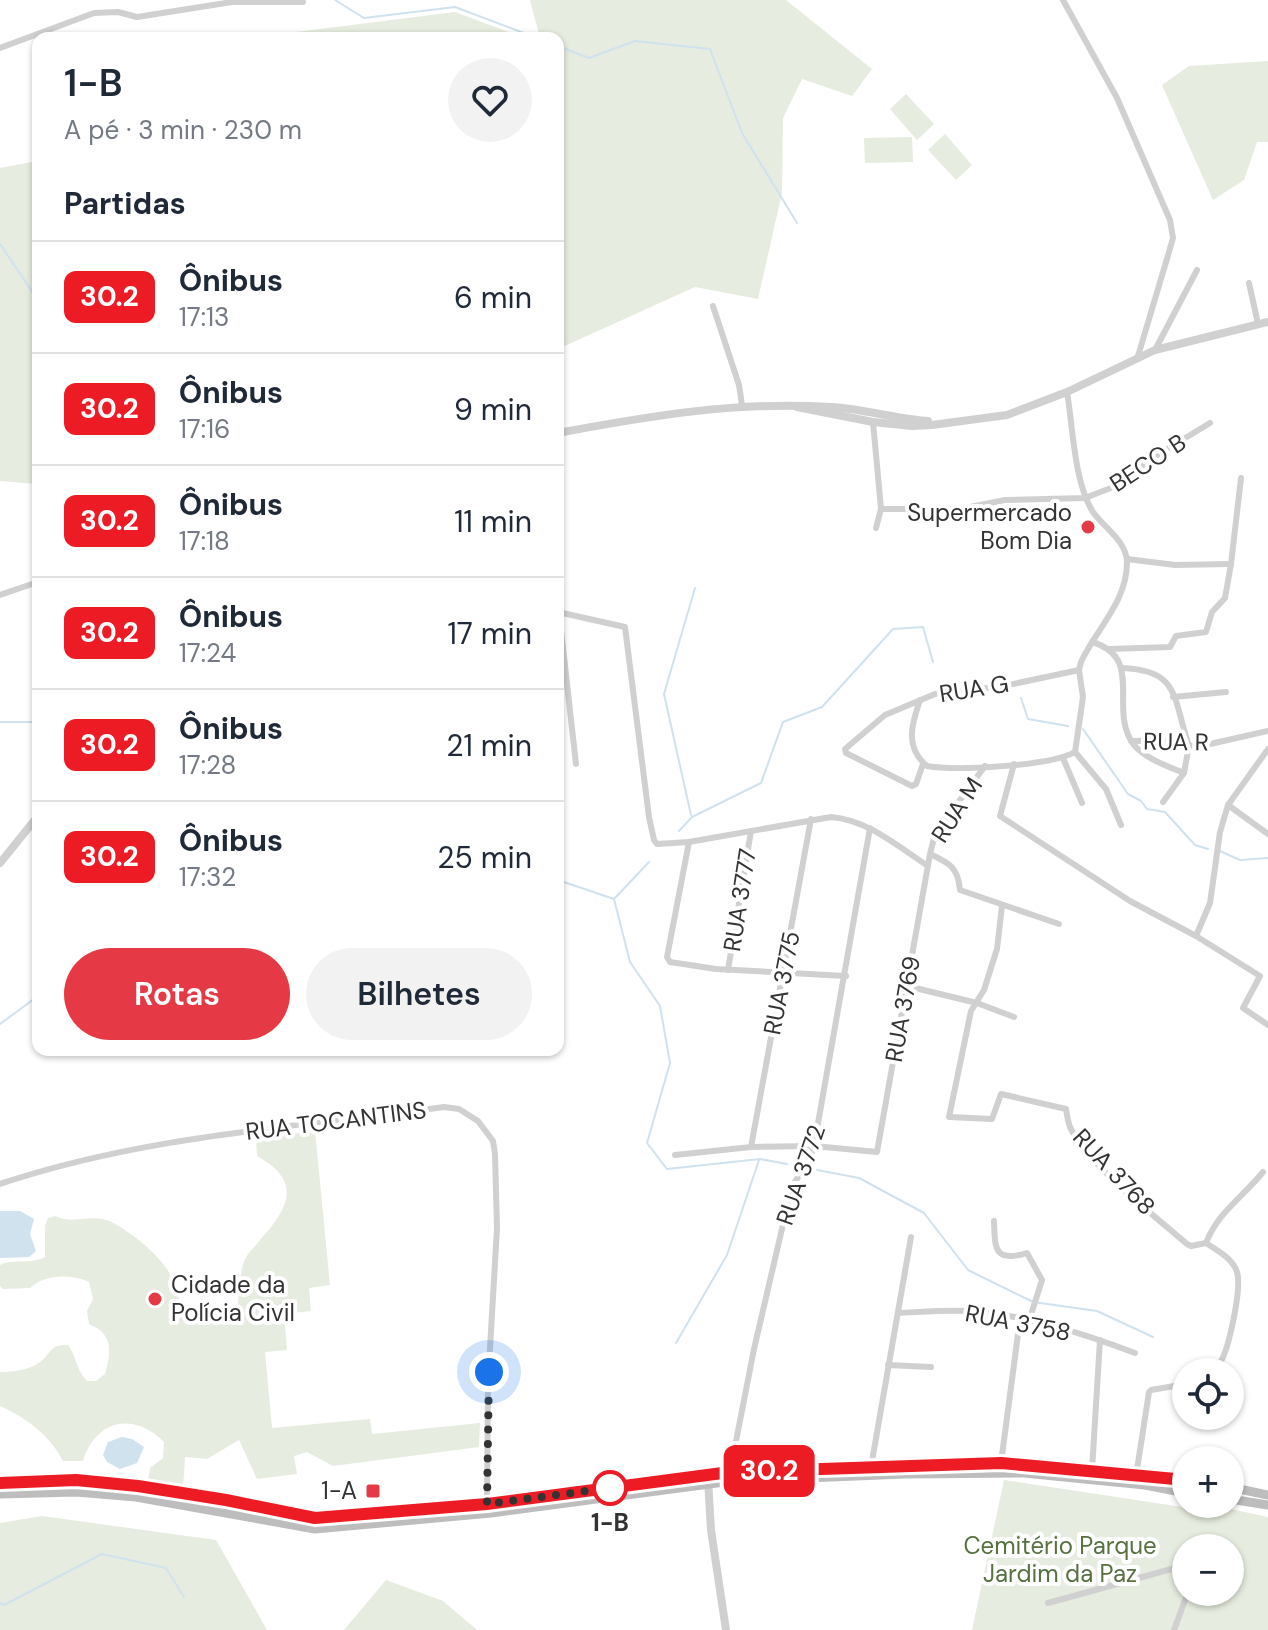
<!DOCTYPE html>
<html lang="pt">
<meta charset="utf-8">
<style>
:root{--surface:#fff;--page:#f2f2f3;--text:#1f2937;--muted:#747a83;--line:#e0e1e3;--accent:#e63946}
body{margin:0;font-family:"DM Sans",sans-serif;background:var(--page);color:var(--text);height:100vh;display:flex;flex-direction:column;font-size:30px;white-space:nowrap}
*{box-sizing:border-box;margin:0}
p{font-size:26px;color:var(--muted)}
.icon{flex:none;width:44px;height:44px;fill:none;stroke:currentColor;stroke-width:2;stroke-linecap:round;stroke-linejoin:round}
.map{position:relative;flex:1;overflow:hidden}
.side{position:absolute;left:32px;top:32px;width:532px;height:1024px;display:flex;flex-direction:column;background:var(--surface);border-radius:16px;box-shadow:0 2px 6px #0004}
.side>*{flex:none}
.badge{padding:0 16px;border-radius:12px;font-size:28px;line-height:52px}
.buttons{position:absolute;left:1172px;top:1358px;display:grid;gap:16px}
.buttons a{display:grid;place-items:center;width:72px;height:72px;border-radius:50%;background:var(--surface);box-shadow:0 2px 6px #0004;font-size:40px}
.you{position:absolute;width:40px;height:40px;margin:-20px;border:6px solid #fff;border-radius:50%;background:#1a73e8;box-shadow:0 0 0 12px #1a73e833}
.map>.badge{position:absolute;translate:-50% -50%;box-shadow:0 0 0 4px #fff}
h2{padding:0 32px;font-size:30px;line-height:72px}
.round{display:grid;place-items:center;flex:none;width:84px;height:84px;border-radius:42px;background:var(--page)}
.summary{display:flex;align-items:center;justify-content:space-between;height:136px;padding:0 32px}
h1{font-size:38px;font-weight:600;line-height:60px}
.primary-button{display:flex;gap:16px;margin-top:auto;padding:16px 32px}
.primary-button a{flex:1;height:92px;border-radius:48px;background:var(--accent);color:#fff;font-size:32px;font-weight:600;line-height:92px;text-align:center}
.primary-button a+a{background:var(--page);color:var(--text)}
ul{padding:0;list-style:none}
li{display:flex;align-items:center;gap:24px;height:112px;padding:0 32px;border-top:2px solid var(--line)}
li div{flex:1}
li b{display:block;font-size:30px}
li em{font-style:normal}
li .badge{min-width:88px;font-weight:700;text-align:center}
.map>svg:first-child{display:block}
.green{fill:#e6ecdf;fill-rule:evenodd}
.water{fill:#cfe2ee}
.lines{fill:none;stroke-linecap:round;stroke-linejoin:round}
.stream{stroke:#cfe2ee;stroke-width:2}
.minor{stroke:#d0d0d0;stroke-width:6}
.tertiary{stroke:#d0d0d0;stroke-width:8}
.secondary{stroke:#bdbdbd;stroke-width:9}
.line-casing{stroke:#fff;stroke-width:18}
.line{stroke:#ed1c24;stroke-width:12}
.walk{stroke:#333;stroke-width:8;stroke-dasharray:0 14.4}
.poi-dot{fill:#e63946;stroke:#fff;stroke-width:3}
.stop-dot{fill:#fff;stroke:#ed1c24;stroke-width:4}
.labels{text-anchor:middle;stroke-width:8;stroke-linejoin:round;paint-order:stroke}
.street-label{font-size:24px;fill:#333;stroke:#fff}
.poi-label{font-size:24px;fill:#333;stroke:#fff;text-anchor:end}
.stop-label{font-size:24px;font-weight:bold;fill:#333;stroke:#fff}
.park-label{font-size:24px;fill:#56703f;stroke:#fff}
</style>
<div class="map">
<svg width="1268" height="1630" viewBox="0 0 1268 1630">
<rect width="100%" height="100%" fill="#fff"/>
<!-- green -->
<g class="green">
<polygon points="530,0 786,0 872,69 852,96 802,79 783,118 782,193 758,299 695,287 558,349 558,38 540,38"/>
<polygon points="455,12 525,38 249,38"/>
<polygon points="1268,61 1268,142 1257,142 1244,180 1213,200 1162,85 1189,66"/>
<polygon points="906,94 934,124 917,140 890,109"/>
<polygon points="945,134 972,165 956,180 928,150"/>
<polygon points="912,137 913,162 865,163 864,138"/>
<polygon points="37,161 38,483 35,484 0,481 0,168"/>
<path d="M315,1131L330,1285L309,1288L311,1311L284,1314L287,1350L265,1352L272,1428L370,1419L372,1434L480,1423L479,1447L333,1466L307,1452L294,1456L297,1474L257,1479L239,1440L207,1459L185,1457L183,1487L148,1481L150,1468L163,1458L164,1442C134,1412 96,1419 83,1461H63C50,1435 26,1418 0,1406V1372C12,1372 30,1370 40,1362C52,1353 49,1344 68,1345C77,1357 76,1370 87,1381H96L105,1374C111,1352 114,1334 89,1324L87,1311L93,1299L89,1282C71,1274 45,1274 30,1288L3,1289L0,1286V1265C14,1258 30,1265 45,1257V1226L48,1218L55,1216C77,1226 93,1211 115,1224C135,1235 159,1255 170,1274C175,1281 175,1290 179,1298C188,1315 203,1317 221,1320L237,1309C240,1293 239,1273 245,1259C249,1251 255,1247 260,1240C290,1207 302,1181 257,1156L256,1139Z"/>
<path d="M1004,1480L1202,1510L1212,1505L1268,1517V1630H972ZM1186,1548H1230V1592H1186Z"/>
<polygon points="42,1516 216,1540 267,1630 0,1630 0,1523"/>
<polygon points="386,1580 443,1601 477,1630 344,1630"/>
</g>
<!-- water -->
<g class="water">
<polygon points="0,1211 20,1211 34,1219 30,1234 36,1251 29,1257 0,1258"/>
<polygon points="122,1437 132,1439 144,1447 137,1463 120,1469 107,1462 103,1455 108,1442"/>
</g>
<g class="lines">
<!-- stream -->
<g class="stream">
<polyline points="335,0 364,18 455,7 537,38"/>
<polyline points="558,46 589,58 635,41 710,49 742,133 797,223"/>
<polyline points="0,244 33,293 38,340"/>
<polyline points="1021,698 1028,719 1068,726"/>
<polyline points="0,722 38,722"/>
<polyline points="1083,729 1128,794 1141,801 1147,809 1165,812 1195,845 1208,849"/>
<polyline points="691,815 664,694 695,588"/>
<polyline points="679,831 692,817 761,783 783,722 822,707 893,629 923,627 933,662"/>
<polyline points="1220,851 1240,860 1268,858"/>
<polyline points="558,880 614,899 649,862"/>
<polyline points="614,899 630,962 660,1006 670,1063 647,1143 667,1169 760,1159 787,1164"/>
<polyline points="0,1024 38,996"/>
<polyline points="817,1170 859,1178 924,1213 968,1270 1033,1302 1097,1311 1153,1337"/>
<polyline points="676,1343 727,1255 759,1160"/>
<polyline points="0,1603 4,1605 102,1554 166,1568 184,1597"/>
</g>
<!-- minor -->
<g class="minor">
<polyline points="1063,0 1117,98 1170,220 1173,238 1169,252 1138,356"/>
<polyline points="0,48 94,13 118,12 137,17 232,2 303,2"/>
<polyline points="1249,283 1258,324"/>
<polyline points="713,306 739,385 742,405"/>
<polyline points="1155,350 1197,270"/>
<path d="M1067,392C1073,427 1074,483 1093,512C1104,528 1126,540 1127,562C1127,602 1097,628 1081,662L1079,670L1083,697L1075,752"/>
<polyline points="873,422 881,509 876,528"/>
<polyline points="881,509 960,509 1005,500 1085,498 1121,484 1149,460 1210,423"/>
<polyline points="1127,559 1175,565 1231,564"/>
<polyline points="0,595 38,582"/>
<path d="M558,612L625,627L649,817L654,840L657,844L689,842L831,817C868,820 897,846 928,866"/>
<polyline points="559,612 576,764"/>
<path d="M1092,642C1146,658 1107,710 1134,745C1146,759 1167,766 1184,773"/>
<polyline points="1110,649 1170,647 1176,636 1206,632 1212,612 1225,598 1231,564 1241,478"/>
<path d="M1122,668C1177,670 1173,694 1187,740"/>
<polyline points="1173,697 1226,692"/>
<path d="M920,700C912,723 904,747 927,766C955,771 1051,766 1075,752"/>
<polyline points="1131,741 1187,740 1189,746 1210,744 1268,731"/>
<polyline points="1075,752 1106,789 1121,825"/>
<polyline points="1063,758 1082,803"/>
<polyline points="923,764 916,784 912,786 846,753 845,749 885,715 935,694 1004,686 1079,670"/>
<polyline points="1014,764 1000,816 1130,901 1196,936 1260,976 1243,1008 1268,1025"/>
<polyline points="1163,802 1184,773 1189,746"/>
<polyline points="1228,805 1268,834"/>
<polyline points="689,842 667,957 670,962 716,969 846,976"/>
<polyline points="930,854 935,834 985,766"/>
<path d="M1002,906L997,949L984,990L971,1011L949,1117L992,1119L1001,1094L1066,1109C1067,1115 1068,1122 1070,1127C1085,1162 1157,1218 1187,1244L1191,1246L1206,1243"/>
<polyline points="1196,936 1210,903 1220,832 1228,805 1268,749"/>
<polyline points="728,970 751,831"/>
<polyline points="907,986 977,1003 1014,1017"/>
<polyline points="751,1147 811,819"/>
<path d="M675,1155L751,1147L814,1146L877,1152L930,854C949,863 958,867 960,890L1059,924"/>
<path d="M0,1184C142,1136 296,1127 444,1107L459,1109L478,1121L493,1141L495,1154L497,1228L488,1383L487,1504"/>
<path d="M994,1221C995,1249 994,1263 1027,1253L1042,1280L1029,1321"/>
<path d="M898,1313C921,1312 944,1310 967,1311C1023,1314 1082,1333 1135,1353"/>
<polyline points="888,1365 931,1367"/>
<path d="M1210,1372C1213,1369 1217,1367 1220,1363C1229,1349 1242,1288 1237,1272C1233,1259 1217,1250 1206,1243C1218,1212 1242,1198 1263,1172"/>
<polyline points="1001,1463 1020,1319"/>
<polyline points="871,1467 911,1237"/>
<polyline points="1092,1470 1100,1340"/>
<polyline points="730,1472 754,1349 792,1186 810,1160 814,1146 870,828"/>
<polyline points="1136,1476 1149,1392 1151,1390 1186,1384"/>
<polyline points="1048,1603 1186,1565"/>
<polyline points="1174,1630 1188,1592"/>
</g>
<!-- tertiary -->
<g class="tertiary">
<polyline points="797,407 873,422 912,426 932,425 1007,415 1067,392 1155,350 1268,322"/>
<path d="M558,433C649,416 738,401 831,407C865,409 896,419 928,421"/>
<polyline points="0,863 38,816"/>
<polyline points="708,1480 711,1530 726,1630"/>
</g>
<!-- secondary -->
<g class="secondary">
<polyline points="0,1483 76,1480 138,1486 315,1518 487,1504 730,1472 1001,1463 1186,1480"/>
<polyline points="1230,1487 1268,1495"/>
<polyline points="0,1494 76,1492 136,1497 315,1529 491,1513 732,1481 906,1474 1024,1473 1145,1485 1186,1493"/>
<polyline points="1230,1499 1268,1505"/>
</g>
</g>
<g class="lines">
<defs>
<polyline id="line" points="0,1483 76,1480 138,1486 226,1500 315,1518 487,1504 730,1472 1001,1463 1186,1480"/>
</defs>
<!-- line casing -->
<use href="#line" class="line-casing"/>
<!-- line -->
<use href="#line" class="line"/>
<!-- walk -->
<polyline class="walk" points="489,1372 487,1504 610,1488"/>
</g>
<!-- markers -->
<g class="poi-dot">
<circle cx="1088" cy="527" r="8"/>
<circle cx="155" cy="1299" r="8"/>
<rect x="365" y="1483" width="16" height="16" rx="4"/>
</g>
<circle class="stop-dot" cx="610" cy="1488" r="16"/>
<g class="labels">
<!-- street labels -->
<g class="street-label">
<text transform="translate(1148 463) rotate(-33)" y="8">BECO B</text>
<text transform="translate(974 689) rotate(-9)" y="8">RUA G</text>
<text transform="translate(1176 742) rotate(1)" y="8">RUA R</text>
<text transform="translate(957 810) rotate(-57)" y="8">RUA M</text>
<text transform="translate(740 900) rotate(-81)" y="8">RUA 3777</text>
<text transform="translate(782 983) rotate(-79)" y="8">RUA 3775</text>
<text transform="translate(903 1009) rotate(-80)" y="8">RUA 3769</text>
<text transform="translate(336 1121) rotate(-7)" y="8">RUA TOCANTINS</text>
<text transform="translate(1114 1172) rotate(47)" y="8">RUA 3768</text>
<text transform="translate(801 1175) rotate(-71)" y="8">RUA 3772</text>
<text transform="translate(1018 1323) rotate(11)" y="8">RUA 3758</text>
</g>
<!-- poi labels -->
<g class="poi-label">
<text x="1072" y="521">Supermercado<tspan x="1072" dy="28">Bom Dia</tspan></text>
<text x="171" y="1293" text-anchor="start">Cidade da<tspan x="171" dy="28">Polícia Civil</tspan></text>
<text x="357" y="1499">1-A</text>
</g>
<!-- stop labels -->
<g class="stop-label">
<text x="610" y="1531">1-B</text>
</g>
<!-- park labels -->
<g class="park-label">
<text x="1060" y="1554">Cemitério Parque<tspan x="1060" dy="28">Jardim da Paz</tspan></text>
</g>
</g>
</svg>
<div class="buttons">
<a><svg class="icon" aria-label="locate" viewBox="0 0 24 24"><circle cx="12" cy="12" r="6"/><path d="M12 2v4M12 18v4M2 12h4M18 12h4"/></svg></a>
<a>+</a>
<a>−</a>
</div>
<div class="you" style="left:489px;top:1372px"></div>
<b class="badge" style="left:769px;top:1471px;background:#ed1c24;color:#fff">30.2</b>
<section class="side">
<div class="summary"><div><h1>1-B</h1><p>A pé · 3 min · 230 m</p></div><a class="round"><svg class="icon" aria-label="heart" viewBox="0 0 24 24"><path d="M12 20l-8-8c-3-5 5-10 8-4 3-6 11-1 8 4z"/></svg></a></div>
<h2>Partidas</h2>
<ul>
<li><span class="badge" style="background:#ed1c24;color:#fff">30.2</span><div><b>Ônibus</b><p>17:13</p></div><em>6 min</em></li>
<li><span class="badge" style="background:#ed1c24;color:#fff">30.2</span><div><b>Ônibus</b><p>17:16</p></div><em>9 min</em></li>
<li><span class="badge" style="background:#ed1c24;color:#fff">30.2</span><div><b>Ônibus</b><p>17:18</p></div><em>11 min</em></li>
<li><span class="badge" style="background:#ed1c24;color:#fff">30.2</span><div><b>Ônibus</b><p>17:24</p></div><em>17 min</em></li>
<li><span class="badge" style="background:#ed1c24;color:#fff">30.2</span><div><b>Ônibus</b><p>17:28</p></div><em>21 min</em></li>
<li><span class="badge" style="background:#ed1c24;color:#fff">30.2</span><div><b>Ônibus</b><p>17:32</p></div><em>25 min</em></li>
</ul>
<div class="primary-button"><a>Rotas</a><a>Bilhetes</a></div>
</section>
</div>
